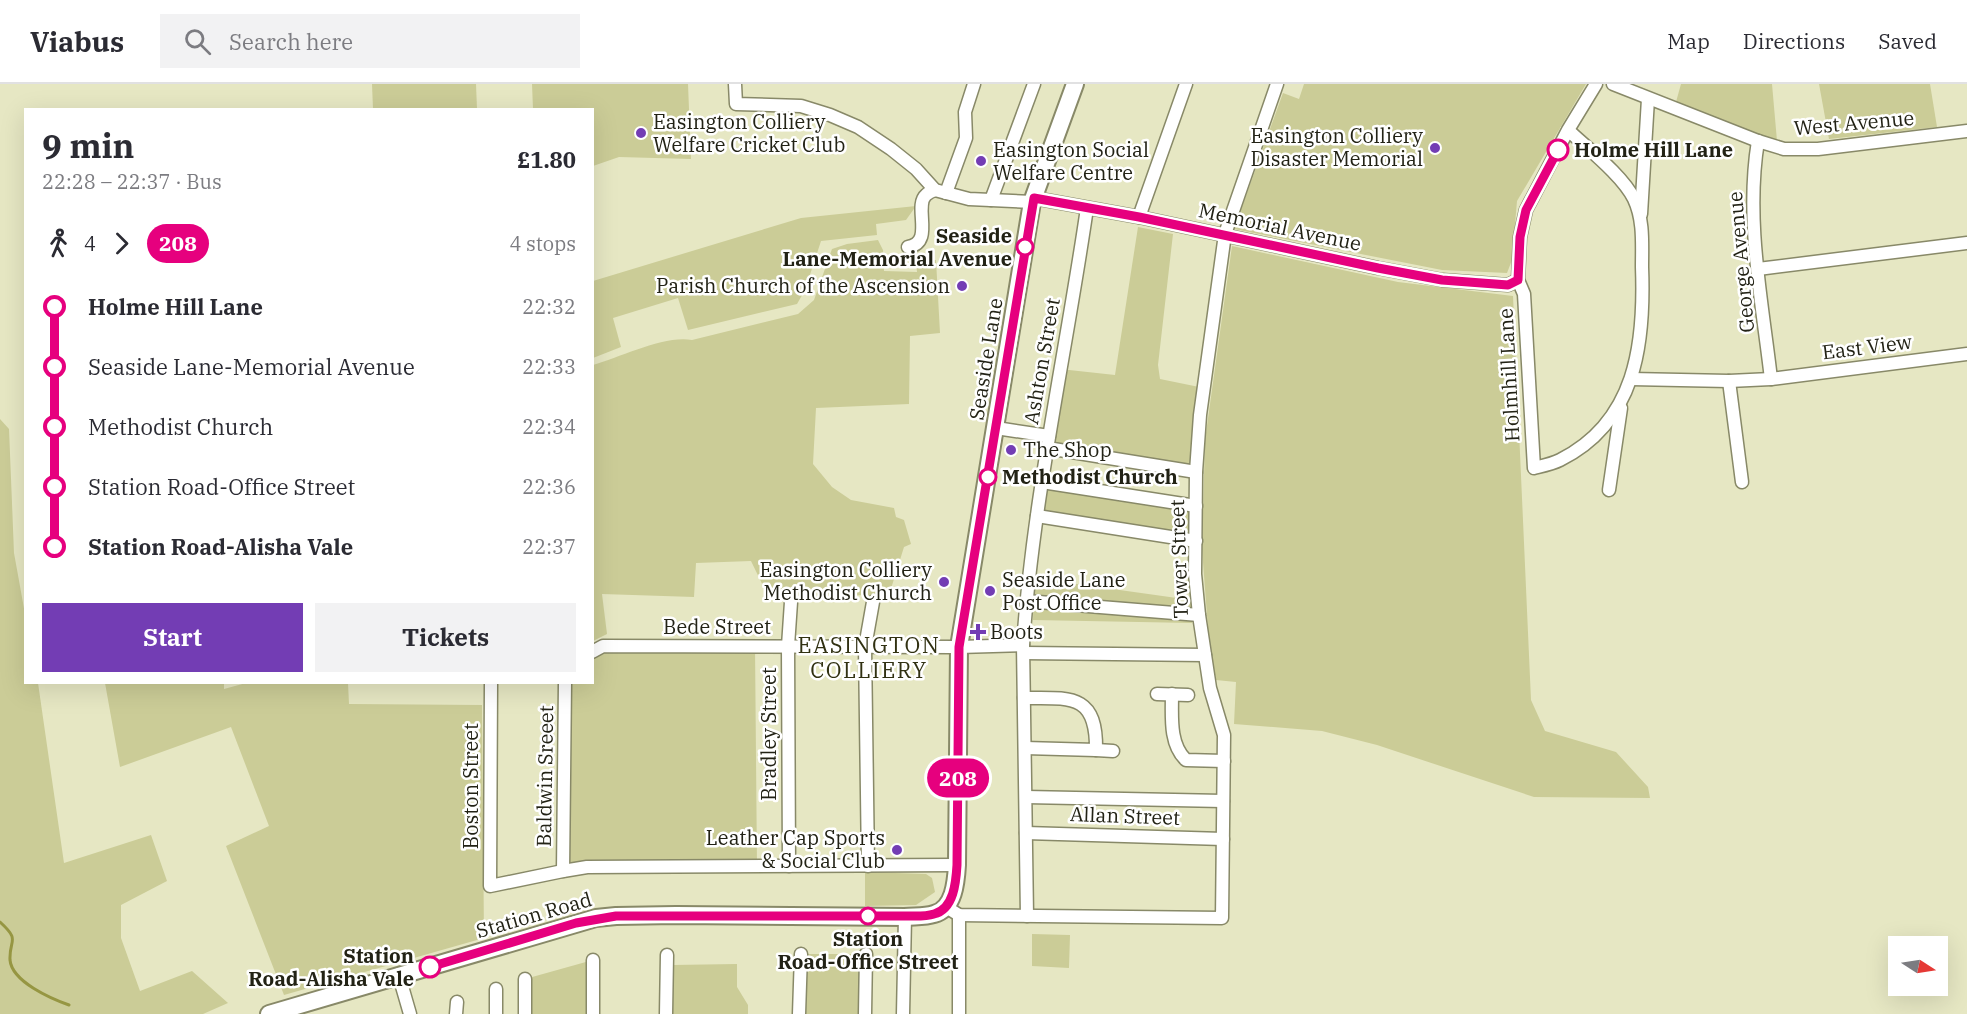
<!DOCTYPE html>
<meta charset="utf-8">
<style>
:root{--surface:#fff;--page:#f2f2f3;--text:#2b2b33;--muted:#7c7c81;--line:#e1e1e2;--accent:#733db4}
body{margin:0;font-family:"IBM Plex Serif",serif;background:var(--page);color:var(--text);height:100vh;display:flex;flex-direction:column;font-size:22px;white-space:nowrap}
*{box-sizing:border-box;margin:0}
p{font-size:20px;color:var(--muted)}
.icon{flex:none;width:33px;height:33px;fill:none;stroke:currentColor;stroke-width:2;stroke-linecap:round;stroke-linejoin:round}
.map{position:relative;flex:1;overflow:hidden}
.sheet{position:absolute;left:24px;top:24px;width:570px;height:576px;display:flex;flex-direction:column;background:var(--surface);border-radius:0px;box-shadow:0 6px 24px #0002}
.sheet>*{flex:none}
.badge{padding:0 12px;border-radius:20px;font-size:21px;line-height:39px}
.needle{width:39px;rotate:102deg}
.fabs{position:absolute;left:1888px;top:852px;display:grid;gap:12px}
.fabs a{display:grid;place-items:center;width:60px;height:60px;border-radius:0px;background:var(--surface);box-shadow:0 6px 24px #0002;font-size:30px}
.map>.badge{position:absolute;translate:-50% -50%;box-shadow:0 0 0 3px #fff}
.legs{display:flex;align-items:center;gap:9px;height:66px;padding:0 18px;font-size:20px}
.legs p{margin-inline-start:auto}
.overview{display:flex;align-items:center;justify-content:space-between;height:102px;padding:0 18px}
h1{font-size:33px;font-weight:800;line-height:45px}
.primary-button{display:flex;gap:12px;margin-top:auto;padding:12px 18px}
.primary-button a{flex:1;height:69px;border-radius:0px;background:var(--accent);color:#fff;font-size:24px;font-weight:800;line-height:69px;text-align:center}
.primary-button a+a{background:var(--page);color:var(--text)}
ul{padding:0 18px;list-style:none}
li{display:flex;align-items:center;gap:21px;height:60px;font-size:22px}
li i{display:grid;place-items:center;width:9px;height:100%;margin:0 8px;background:currentColor}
li i::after{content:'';width:15px;height:15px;margin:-8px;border:4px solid;border-radius:50%;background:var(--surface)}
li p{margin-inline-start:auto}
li:first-child i{background:linear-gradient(#0000 50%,currentColor 0)}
li:last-child i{background:linear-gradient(currentColor 50%,#0000 0)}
header{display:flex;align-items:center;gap:36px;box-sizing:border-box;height:84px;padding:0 30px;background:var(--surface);border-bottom:2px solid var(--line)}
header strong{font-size:28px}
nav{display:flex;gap:33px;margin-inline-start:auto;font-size:21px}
.search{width:420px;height:54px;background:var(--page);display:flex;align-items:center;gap:15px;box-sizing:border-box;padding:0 21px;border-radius:0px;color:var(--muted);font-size:22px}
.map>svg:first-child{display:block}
.green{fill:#cbcc97}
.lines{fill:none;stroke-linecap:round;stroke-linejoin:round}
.stream{stroke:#969642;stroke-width:3}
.street-casing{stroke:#888968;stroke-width:15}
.secondary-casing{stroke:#888968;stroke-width:20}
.street{stroke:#fff;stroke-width:12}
.secondary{stroke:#fff;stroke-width:16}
.line-1-casing{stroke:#fff;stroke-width:14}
.line-1{stroke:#e6007e;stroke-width:9}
.poi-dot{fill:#733db4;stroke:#fff;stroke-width:2}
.stop-1-dot{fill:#fff;stroke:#e6007e;stroke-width:3}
.labels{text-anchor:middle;stroke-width:5;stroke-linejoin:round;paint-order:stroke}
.poi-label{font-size:20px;fill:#222215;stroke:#fff;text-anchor:start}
.street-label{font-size:20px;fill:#222215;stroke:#fff}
.stop-label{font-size:20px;font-weight:bold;fill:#222215;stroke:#fff;text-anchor:start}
.quarter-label{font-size:22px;letter-spacing:1.5px;fill:#313112;stroke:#fff}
</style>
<header>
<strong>Viabus</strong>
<div class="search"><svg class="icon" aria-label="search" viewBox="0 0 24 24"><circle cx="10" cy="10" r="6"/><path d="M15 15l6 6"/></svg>Search here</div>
<nav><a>Map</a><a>Directions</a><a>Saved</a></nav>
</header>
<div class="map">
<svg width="1967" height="930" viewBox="0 0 1967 930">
<rect width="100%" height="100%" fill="#e6e7c3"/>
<!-- green -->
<g class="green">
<polygon points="372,0 476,0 477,25 373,25"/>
<polygon points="532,0 688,0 691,75 619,73 593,82 592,26 533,25"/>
<polygon points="1304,0 1586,0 1517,117 1512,176 1507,189 1442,186 1234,145 1283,9 1299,15"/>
<polygon points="1681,0 1772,0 1777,57 1676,18"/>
<polygon points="1819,0 1930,0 1937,43 1829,55"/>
<polygon points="916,122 906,136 876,140 877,151 821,157 805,206 797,220 688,246 678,214 613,234 621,263 593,274 593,197 801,134"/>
<polygon points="1138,143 1173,150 1158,281 1160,295 1204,304 1196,388 1047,364 1060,285 1115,291"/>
<path d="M878,156L883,166L884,187L917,188L916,177L936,176L940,249L910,252L909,320L816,324L813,380L832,403L851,416L894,424L896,433L904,436L911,460L904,463L889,511L768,512L751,477L696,479L694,513L602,510L607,550L593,557V281C621,273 664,251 692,256L798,230L814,216L832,165L847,160Z"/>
<polygon points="1232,162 1398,198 1513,212 1531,616 1545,647 1616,668 1648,703 1650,714 1534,713 1377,661 1322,647 1234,640 1236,598 1216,596 1209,558 1202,465 1205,356"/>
<polygon points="0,335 9,345 14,469 25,530 26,598 38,599 64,779 151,751 167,797 121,821 121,854 140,907 192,887 228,919 203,930 0,930"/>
<polygon points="1042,398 1196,422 1196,457 1037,432"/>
<polygon points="1034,494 1191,516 1192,539 1033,536"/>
<polygon points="755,562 757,782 563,787 565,599 592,598 593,568"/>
<polygon points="105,599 224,599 224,605 246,599 348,599 349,620 482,621 484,854 284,911 226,762 269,742 231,643 120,683"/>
<polygon points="865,788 926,790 932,794 935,808 916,821 865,822"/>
<polygon points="1032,850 1070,851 1069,884 1032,882"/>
<polygon points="801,870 866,870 865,930 799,930"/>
<polygon points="593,876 593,930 525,930 525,895"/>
<polygon points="737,880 737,903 748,921 748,930 672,930 672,881"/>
</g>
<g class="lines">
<!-- stream -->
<path class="stream" d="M0,838C21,857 9,855 10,876C12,898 52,915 69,921"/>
<defs>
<g id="street">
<polyline points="735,0 736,20 801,22 830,31 858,43 891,65 916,85 935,106 969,115 1032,118"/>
<polyline points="1613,0 1758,57 1784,65 1818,65 1967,47"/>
<path d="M1568,46C1587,64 1623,92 1634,115C1644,136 1642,160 1642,183C1645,260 1636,338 1560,376C1552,380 1542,382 1534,384L1524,210L1518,196L1520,153L1526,126L1568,46L1596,0"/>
<path d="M1758,57C1745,136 1762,216 1771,295"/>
<polyline points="946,109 966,54 965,28 974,0"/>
<polyline points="1034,114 1139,133 1378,184 1442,196 1508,201 1518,196"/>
<polyline points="991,116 1034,0"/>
<polyline points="1641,130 1648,15"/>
<polyline points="1139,133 1186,0"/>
<path d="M908,163C935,159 913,122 926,111C929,108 932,107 935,106"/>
<polyline points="1758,185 1967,159"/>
<polyline points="1631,295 1729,297 1771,295 1967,270"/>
<polyline points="1729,297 1742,398"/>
<polyline points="996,344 1049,352"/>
<polyline points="1047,364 1196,388"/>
<polyline points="1042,398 1196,422"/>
<polyline points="1609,406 1621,324"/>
<polyline points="1037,432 1196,457"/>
<polyline points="1026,517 1199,531"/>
<polyline points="592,568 603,562 959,563 1023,561"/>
<polyline points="1024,569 1205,571"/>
<polyline points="491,598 490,802 563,787 587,783 957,781"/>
<polyline points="1157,610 1188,611"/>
<path d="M1172,610C1172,632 1169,660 1186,676L1224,677"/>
<path d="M1024,614C1070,614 1097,609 1096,666L1025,664"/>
<polyline points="1096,666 1113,667"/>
<polyline points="1026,713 1223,717"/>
<polyline points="1026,749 1223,755"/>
<polyline points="789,782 788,562 791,518"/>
<polyline points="868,782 865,563 873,518"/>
<polyline points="563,787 565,598"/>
<polyline points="946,823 959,831 1222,834 1224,651 1210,604 1199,531 1195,490 1196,388 1200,331 1225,150 1277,0"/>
<polyline points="959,831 959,930"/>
<path d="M1027,832L1023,561C1033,414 1066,269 1087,124"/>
<polyline points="399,892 410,930"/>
<polyline points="456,930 457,918"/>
<polyline points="496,930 496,905"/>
<polyline points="525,930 525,895"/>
<polyline points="593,930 593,876"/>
<polyline points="666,930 667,871"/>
<polyline points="799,930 801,870"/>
<polyline points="865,930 866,870"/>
<polyline points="903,930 905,833"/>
</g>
<path id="secondary" d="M269,930L596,834L616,832L676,831L905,833C914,832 925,833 934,830C954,825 956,798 957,781L959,563L1032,118L1075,0"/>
</defs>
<!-- street casing -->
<use href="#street" class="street-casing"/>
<!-- secondary casing -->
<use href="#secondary" class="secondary-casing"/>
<!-- street -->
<use href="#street" class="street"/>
<!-- secondary -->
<use href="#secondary" class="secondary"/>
</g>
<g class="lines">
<defs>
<path id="line-1" d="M430,883L576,839L616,832H905C914,832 925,833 934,830C954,825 956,798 957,781L959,563L1034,114L1139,133L1378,184L1442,196L1508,201L1518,196L1520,153L1526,126L1558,66"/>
</defs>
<!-- line-1 casing -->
<use href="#line-1" class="line-1-casing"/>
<!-- line-1 -->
<use href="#line-1" class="line-1"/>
</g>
<!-- markers -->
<g class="poi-dot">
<circle cx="641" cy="49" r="6"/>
<circle cx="1435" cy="64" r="6"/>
<circle cx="981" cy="77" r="6"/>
<circle cx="962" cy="202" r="6"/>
<circle cx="1011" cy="366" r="6"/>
<circle cx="944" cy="498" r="6"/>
<circle cx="990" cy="507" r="6"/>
<path d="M975 539h6v6h6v6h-6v6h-6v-6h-6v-6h6z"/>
<circle cx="897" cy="766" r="6"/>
</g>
<g class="stop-1-dot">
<circle cx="1558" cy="66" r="10"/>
<circle cx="1025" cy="163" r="8"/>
<circle cx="988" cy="393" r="8"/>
<circle cx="868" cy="832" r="8"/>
<circle cx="430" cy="883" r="10"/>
</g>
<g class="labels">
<!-- poi labels -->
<g class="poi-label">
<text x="653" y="45">Easington Colliery<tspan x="653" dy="23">Welfare Cricket Club</tspan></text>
<text x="1423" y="59" text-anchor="end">Easington Colliery<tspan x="1423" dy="23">Disaster Memorial</tspan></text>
<text x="993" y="73">Easington Social<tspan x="993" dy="23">Welfare Centre</tspan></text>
<text x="950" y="209" text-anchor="end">Parish Church of the Ascension</text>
<text x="1023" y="373">The Shop</text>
<text x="932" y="493" text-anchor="end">Easington Colliery<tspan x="932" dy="23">Methodist Church</tspan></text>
<text x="1002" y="503">Seaside Lane<tspan x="1002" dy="23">Post Office</tspan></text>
<text x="990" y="555">Boots</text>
<text x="885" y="761" text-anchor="end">Leather Cap Sports<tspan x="885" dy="23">&amp; Social Club</tspan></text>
</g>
<!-- street labels -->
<g class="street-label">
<text transform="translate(1854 39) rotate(-5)" y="7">West Avenue</text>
<text transform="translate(1280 143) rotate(12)" y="7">Memorial Avenue</text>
<text transform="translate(1741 178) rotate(-95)" y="7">George Avenue</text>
<text transform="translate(1867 263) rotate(-7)" y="7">East View</text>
<text transform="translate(986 275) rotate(-81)" y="7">Seaside Lane</text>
<text transform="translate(1042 277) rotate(-80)" y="7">Ashton Street</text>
<text transform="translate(1509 291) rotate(-93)" y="7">Holmhill Lane</text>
<text transform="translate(1179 475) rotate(-92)" y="7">Tower Street</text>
<text x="717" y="550">Bede Street</text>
<text transform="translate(769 650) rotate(-90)" y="7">Bradley Street</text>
<text transform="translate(545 692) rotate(-89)" y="7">Baldwin Sreeet</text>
<text transform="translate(471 702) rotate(-90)" y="7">Boston Street</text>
<text transform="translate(1125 732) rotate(2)" y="7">Allan Street</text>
<text transform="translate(534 831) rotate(-16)" y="7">Station Road</text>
</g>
<!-- stop labels -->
<g class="stop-label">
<text x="1574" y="73">Holme Hill Lane</text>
<text x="1012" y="159" text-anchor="end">Seaside<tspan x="1012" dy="23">Lane-Memorial Avenue</tspan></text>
<text x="1002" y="400">Methodist Church</text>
<text x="868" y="862" text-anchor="middle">Station<tspan x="868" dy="23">Road-Office Street</tspan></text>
<text x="414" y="879" text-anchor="end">Station<tspan x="414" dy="23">Road-Alisha Vale</tspan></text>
</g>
<!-- quarter labels -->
<g class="quarter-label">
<text x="869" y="569">EASINGTON<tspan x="869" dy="25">COLLIERY</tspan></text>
</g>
</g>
</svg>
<div class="fabs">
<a><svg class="needle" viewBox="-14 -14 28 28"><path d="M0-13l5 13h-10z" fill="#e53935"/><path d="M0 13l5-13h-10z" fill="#7c7c81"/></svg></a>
</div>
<b class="badge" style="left:958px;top:694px;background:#e6007e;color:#fff">208</b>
<section class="sheet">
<div class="overview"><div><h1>9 min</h1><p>22:28 – 22:37 · Bus</p></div><b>£1.80</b></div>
<div class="legs"><svg class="icon" aria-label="walk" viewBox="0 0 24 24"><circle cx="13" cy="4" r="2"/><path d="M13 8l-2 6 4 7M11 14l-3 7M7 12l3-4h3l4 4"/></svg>4<svg class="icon" aria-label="forward" viewBox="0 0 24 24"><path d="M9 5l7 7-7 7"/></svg><b class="badge" style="background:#e6007e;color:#fff">208</b><p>4 stops</p></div>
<ul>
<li><i style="color:#e6007e"></i><b>Holme Hill Lane</b><p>22:32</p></li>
<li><i style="color:#e6007e"></i><span>Seaside Lane-Memorial Avenue</span><p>22:33</p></li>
<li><i style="color:#e6007e"></i><span>Methodist Church</span><p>22:34</p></li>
<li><i style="color:#e6007e"></i><span>Station Road-Office Street</span><p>22:36</p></li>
<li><i style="color:#e6007e"></i><b>Station Road-Alisha Vale</b><p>22:37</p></li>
</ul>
<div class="primary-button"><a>Start</a><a>Tickets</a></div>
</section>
</div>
